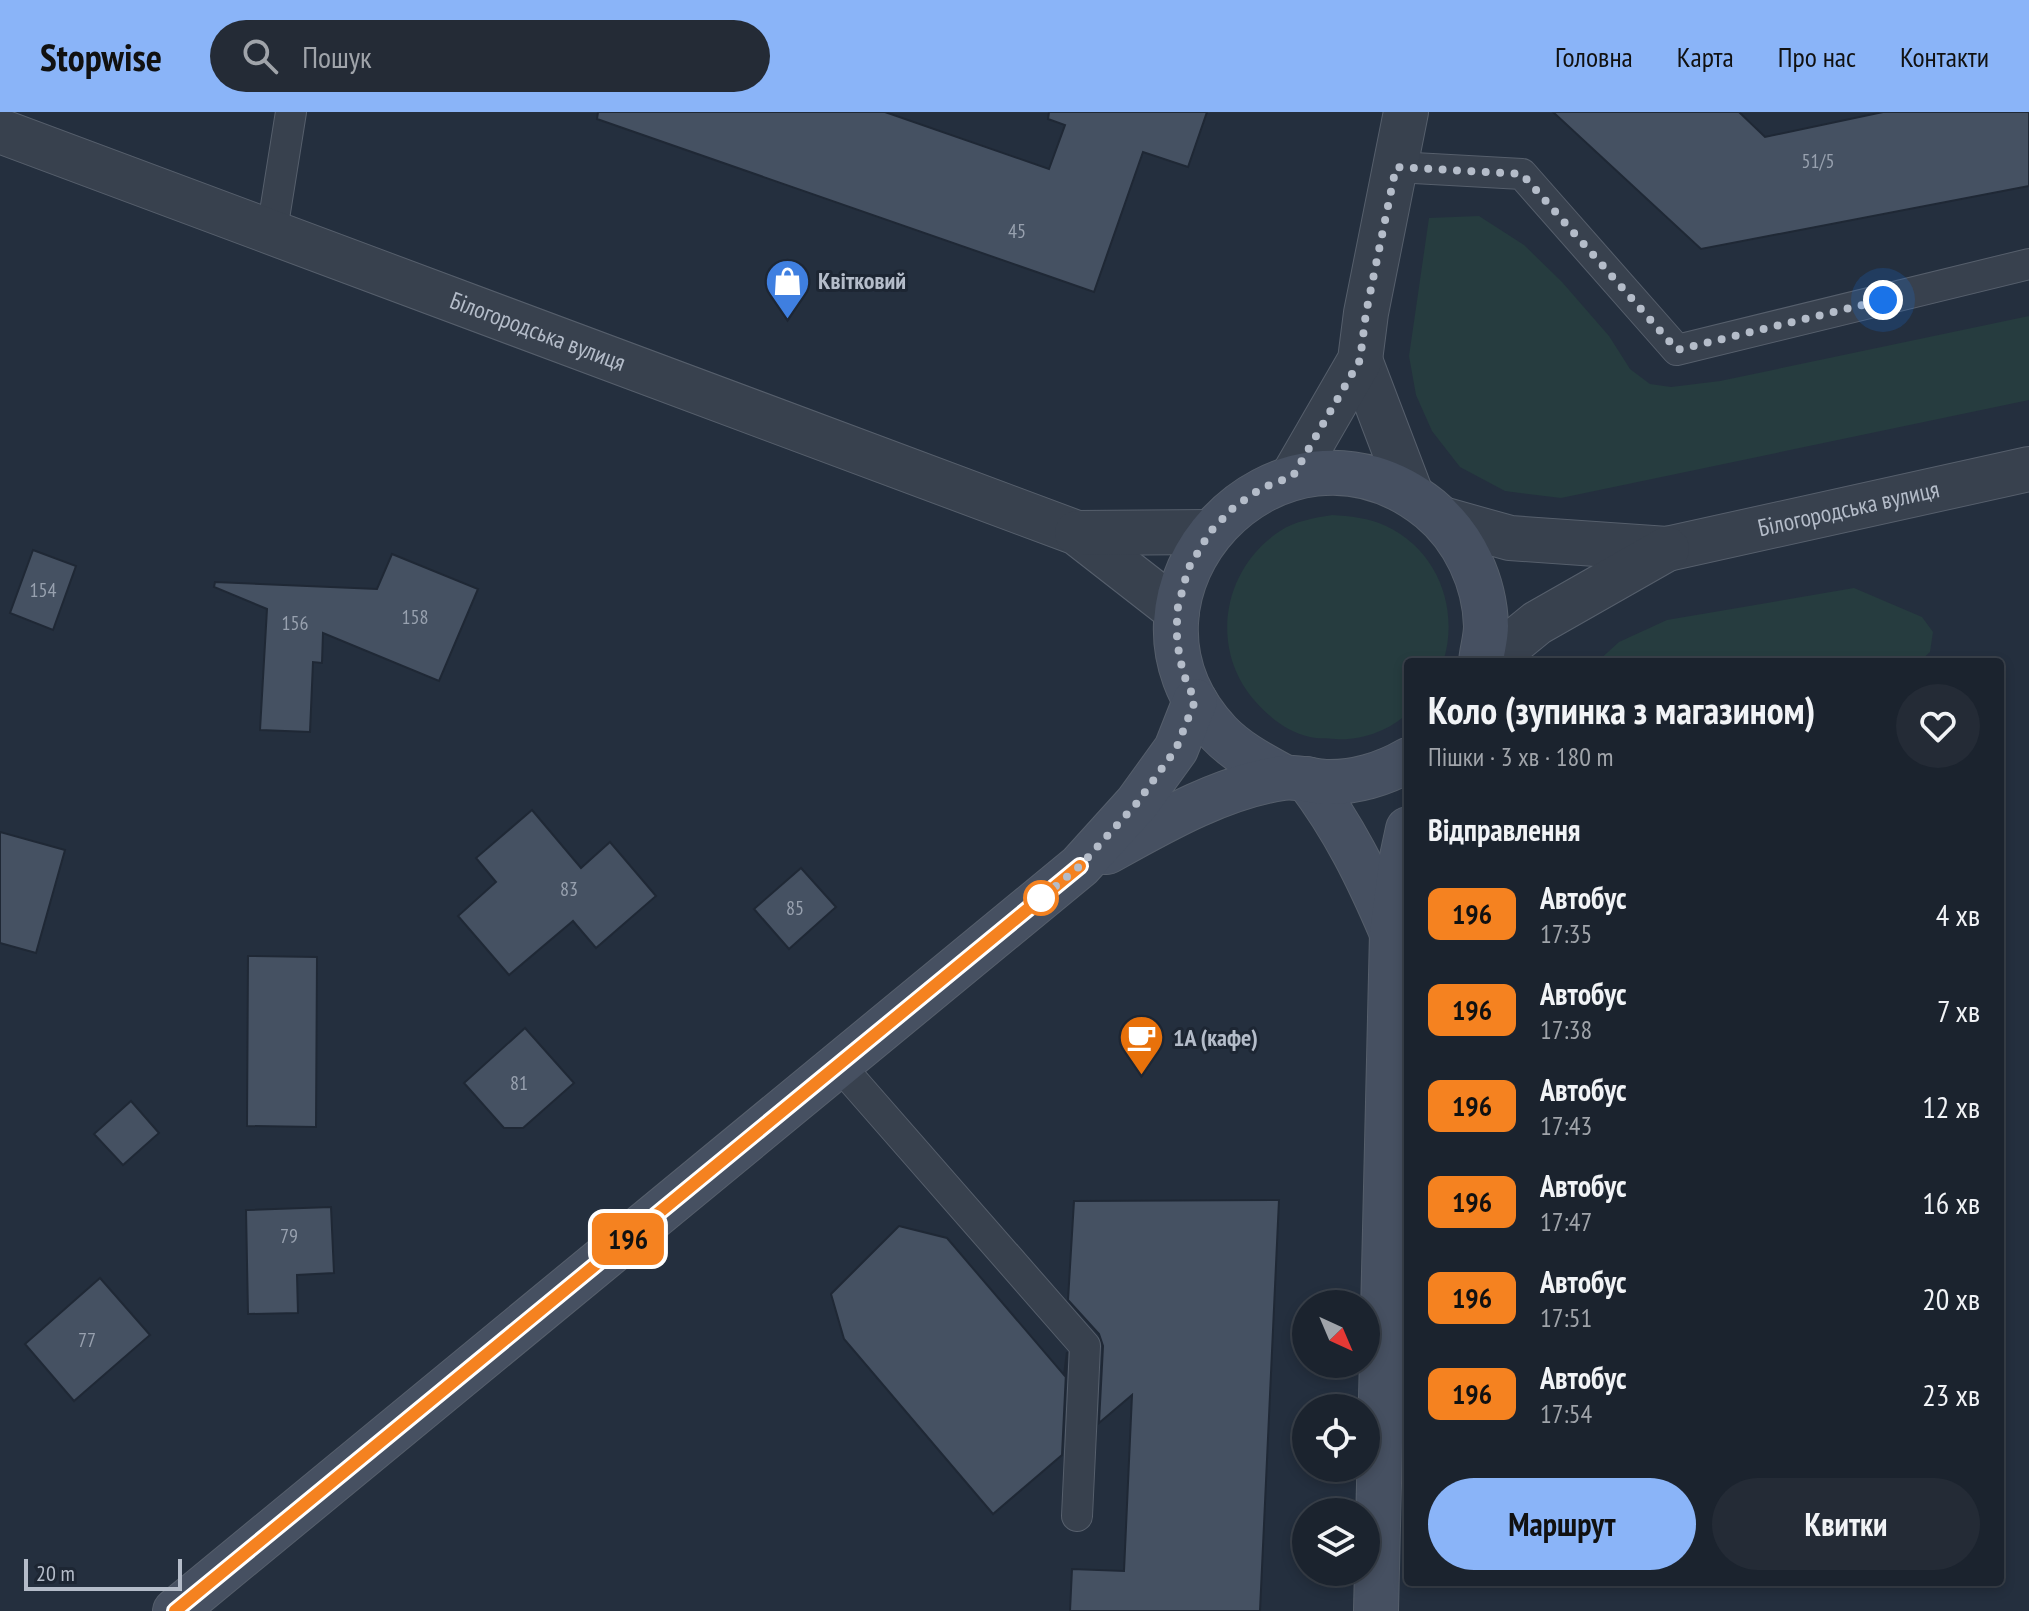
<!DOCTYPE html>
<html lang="uk">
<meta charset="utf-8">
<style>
:root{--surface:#1b232e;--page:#242b36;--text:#f1f3f6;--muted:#a0a4aa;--line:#39404a;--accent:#8ab4f8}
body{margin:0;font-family:"PT Sans Narrow",sans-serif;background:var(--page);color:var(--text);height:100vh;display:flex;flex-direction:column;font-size:30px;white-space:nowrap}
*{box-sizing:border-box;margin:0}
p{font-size:26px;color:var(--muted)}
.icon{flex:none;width:44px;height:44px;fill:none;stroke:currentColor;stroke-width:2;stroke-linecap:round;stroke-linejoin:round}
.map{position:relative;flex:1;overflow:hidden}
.side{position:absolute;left:1404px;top:546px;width:600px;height:928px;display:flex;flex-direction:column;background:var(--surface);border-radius:8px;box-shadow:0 4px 12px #0003,0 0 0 2px var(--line)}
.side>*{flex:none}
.badge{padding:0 16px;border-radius:12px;font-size:28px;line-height:52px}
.needle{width:52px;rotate:136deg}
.controls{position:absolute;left:1292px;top:1178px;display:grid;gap:16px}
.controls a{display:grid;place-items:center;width:88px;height:88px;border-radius:50%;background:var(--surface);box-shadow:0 4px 12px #0003,0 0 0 2px var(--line);font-size:40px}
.scale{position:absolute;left:24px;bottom:20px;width:158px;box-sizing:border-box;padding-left:8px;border:4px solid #b4bcc9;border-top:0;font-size:22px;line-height:28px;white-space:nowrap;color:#b4bcc9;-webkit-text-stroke:6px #1d2633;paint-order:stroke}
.you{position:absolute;width:40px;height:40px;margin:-20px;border:6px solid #fff;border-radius:50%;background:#1a73e8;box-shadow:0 0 0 12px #1a73e833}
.map>.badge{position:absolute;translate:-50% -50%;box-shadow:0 0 0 4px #fff}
h2{padding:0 24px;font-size:30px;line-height:72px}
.round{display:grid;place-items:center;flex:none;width:84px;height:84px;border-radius:42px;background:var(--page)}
.headline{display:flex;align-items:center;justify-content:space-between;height:136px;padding:0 24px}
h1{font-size:38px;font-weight:700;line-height:60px}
.button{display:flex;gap:16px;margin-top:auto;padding:16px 24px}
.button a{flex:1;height:92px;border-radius:48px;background:var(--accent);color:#111;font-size:32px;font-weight:700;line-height:92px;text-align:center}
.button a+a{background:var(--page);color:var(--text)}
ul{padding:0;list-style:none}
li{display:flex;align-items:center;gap:24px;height:96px;padding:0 24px}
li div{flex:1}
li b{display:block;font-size:30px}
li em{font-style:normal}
li .badge{min-width:88px;font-weight:700;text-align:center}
header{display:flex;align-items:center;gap:48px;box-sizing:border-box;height:112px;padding:0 40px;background:var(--accent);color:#111}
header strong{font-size:38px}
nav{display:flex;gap:44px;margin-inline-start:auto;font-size:28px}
.search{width:560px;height:72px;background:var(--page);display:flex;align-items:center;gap:20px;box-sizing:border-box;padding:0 28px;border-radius:44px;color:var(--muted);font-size:30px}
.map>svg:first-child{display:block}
.green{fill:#263c3f}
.building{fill:#455162;stroke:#1f2835;stroke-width:2}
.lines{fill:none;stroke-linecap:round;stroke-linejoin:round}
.service-casing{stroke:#565f6c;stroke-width:32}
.tertiary-casing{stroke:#565f6c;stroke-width:46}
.secondary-casing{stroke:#565f6c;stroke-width:46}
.service{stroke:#38414e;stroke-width:30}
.tertiary{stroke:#38414e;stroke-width:44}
.secondary{stroke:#465061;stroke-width:44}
.line-casing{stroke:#fff;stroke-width:18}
.line{stroke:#f58220;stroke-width:12}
.walk{stroke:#b4bcc9;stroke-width:8;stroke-dasharray:0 14.4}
.stop-dot{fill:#fff;stroke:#f58220;stroke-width:4}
.labels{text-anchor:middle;stroke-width:6;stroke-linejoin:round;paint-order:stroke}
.number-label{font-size:20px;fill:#98a1af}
.poi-label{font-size:24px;font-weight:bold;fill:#b4bcc9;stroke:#1d2633;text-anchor:start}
.street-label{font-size:24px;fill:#b4bcc9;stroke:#1d2633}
</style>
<header>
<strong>Stopwise</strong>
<div class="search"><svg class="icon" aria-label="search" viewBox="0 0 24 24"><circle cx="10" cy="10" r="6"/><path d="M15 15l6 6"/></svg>Пошук</div>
<nav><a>Головна</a><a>Карта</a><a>Про нас</a><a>Контакти</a></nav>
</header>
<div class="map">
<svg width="2029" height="1499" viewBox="0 0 2029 1499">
<rect width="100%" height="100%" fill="#242f3e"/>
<!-- green -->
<g class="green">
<polygon points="1479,104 1524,133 1562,170 1609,224 1630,257 1650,272 1671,275 1720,269 2029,204 2029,288 1561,386 1505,379 1460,355 1432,319 1416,283 1409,244 1429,106"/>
<path d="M1332,403C1350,404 1369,406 1386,414C1438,438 1460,498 1443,550H1408V601C1389,619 1360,629 1335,627C1327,626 1318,627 1310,625C1288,620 1270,606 1255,589C1209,537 1222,457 1280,419C1295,409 1314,406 1332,403Z"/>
<polygon points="1854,476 1922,505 1933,520 1930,540 1919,550 1597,550 1619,530 1667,508"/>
</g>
<!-- building -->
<g class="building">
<polygon points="598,0 885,0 1049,57 1065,13 1048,7 1049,0 1207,0 1188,55 1143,40 1094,180 597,7"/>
<polygon points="1553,0 1739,0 1765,25 1883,0 2029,0 2029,74 1701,137"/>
<polygon points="33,438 76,454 53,518 10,501"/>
<polygon points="392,442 478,477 439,569 323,521 322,551 313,550 310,620 260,618 267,497 214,475 215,470 377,477"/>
<polygon points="532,698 581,756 610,730 656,784 596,836 573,809 509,863 458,804 496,770 476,746"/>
<polygon points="0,720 65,738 36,841 0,831"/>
<polygon points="801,756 836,795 789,837 754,797"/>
<polygon points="248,844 317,845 316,1015 247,1014"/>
<polygon points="525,916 574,971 523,1016 504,1016 464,971"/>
<polygon points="131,989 159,1021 123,1053 94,1022"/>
<polygon points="1279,1088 1260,1499 1070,1499 1072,1457 1124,1459 1132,1283 1099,1311 1103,1234 1099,1222 1068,1188 1074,1089"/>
<polygon points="331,1095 334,1161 297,1163 298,1201 248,1202 246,1098"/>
<polygon points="899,1114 947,1126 1064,1263 1067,1240 1062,1343 993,1402 844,1227 831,1182"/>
<polygon points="100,1166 150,1223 74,1289 25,1232"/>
</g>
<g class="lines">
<defs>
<g id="service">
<polyline points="1396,55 1522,62 1677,238 2029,152"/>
<polyline points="272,119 291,0"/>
<polyline points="840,954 1085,1234 1077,1404"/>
</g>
<g id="tertiary">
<path id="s1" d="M0,19L1077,421L1177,499"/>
<polyline points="1360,248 1411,382"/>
<polyline points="1293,364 1360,248 1366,201 1406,0"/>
<path id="s2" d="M1442,407L1510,426L1667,437L2029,357"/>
<polyline points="1077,421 1210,420"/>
<polyline points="1489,550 1537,511 1667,437"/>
</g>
<g id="secondary">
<path d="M1284,665C1262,653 1237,640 1219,621C1089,481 1280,277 1430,397C1464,425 1485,470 1486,514C1486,526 1482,538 1481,550"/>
<path d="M1307,667C1344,716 1367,763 1391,819"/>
<path d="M1107,740C1159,711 1223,674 1283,666C1296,664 1312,669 1325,670C1354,671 1384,662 1408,648"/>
<polyline points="175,1499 1080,754 1137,691 1176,637 1195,589"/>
<polyline points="1376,1499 1392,821 1402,745 1408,717"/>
</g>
</defs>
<!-- service casing -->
<use href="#service" class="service-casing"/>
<!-- tertiary casing -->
<use href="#tertiary" class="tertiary-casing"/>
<!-- secondary casing -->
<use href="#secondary" class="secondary-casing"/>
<!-- service -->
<use href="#service" class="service"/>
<!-- tertiary -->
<use href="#tertiary" class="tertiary"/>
<!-- secondary -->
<use href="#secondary" class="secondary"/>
</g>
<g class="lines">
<defs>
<polyline id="line" points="175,1499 1080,754"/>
</defs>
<!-- line casing -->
<use href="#line" class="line-casing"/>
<!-- line -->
<use href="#line" class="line"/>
<!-- walk -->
<polyline class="walk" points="1041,786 1032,794 1080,754 1137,691 1176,637 1195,589 1183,561 1177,530 1177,499 1188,457 1210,420 1234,395 1262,376 1293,364 1360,248 1366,201 1396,55 1522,62 1677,238 1883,188"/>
</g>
<!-- icons -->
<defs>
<symbol id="shop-pin" viewBox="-11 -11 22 30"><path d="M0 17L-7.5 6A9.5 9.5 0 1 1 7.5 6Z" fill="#3f7fe0" stroke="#1d2633"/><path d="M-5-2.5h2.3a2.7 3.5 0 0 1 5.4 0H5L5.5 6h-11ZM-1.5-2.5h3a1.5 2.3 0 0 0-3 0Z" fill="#fff"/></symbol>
<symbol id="cafe-pin" viewBox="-11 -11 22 30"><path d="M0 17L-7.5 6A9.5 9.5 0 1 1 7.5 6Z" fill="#e8710a" stroke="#1d2633"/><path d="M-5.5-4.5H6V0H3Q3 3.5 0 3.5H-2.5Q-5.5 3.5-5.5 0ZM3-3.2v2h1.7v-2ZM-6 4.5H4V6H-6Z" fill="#fff"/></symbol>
</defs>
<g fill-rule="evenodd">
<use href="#shop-pin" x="762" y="144" width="51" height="69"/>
<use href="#cafe-pin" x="1116" y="900" width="51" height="69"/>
</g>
<!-- markers -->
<circle class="stop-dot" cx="1041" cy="786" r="16"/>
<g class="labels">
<!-- number labels -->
<g class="number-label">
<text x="1818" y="56">51/5</text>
<text x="1017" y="126">45</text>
<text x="43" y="485">154</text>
<text x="415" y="512">158</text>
<text x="295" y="518">156</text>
<text x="569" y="784">83</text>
<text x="795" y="803">85</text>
<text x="519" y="978">81</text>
<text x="289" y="1131">79</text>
<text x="87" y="1235">77</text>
</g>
<!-- poi labels -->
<g class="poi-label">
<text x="818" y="177">Квітковий</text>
<text x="1173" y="934">1А (кафе)</text>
</g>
<!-- street labels -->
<g class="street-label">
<text dy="8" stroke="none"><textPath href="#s1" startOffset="574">Білогородська вулиця</textPath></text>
<text dy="8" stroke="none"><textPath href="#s2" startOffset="414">Білогородська вулиця</textPath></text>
</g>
</g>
</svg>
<div class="controls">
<a><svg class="needle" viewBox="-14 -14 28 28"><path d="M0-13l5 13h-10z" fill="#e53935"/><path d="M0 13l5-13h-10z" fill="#a0a4aa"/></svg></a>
<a><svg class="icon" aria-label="locate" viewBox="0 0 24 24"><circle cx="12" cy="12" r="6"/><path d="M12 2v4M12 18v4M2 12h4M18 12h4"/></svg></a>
<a><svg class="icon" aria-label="layers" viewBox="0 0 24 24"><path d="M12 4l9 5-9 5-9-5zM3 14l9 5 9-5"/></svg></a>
</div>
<div class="scale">20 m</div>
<div class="you" style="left:1883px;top:188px"></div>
<b class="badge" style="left:628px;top:1127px;background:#f58220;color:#111">196</b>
<section class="side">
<div class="headline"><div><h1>Коло (зупинка з магазином)</h1><p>Пішки · 3 хв · 180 m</p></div><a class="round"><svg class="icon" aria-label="heart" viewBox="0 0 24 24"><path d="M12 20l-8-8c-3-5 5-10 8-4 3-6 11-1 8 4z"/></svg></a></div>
<h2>Відправлення</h2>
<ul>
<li><span class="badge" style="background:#f58220;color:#111">196</span><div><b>Автобус</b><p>17:35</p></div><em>4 хв</em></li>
<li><span class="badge" style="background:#f58220;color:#111">196</span><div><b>Автобус</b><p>17:38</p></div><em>7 хв</em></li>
<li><span class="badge" style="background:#f58220;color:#111">196</span><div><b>Автобус</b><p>17:43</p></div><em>12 хв</em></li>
<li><span class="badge" style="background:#f58220;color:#111">196</span><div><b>Автобус</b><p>17:47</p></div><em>16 хв</em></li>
<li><span class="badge" style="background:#f58220;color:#111">196</span><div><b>Автобус</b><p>17:51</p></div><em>20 хв</em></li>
<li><span class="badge" style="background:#f58220;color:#111">196</span><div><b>Автобус</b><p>17:54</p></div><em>23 хв</em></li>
</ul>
<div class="button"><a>Маршрут</a><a>Квитки</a></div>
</section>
</div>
